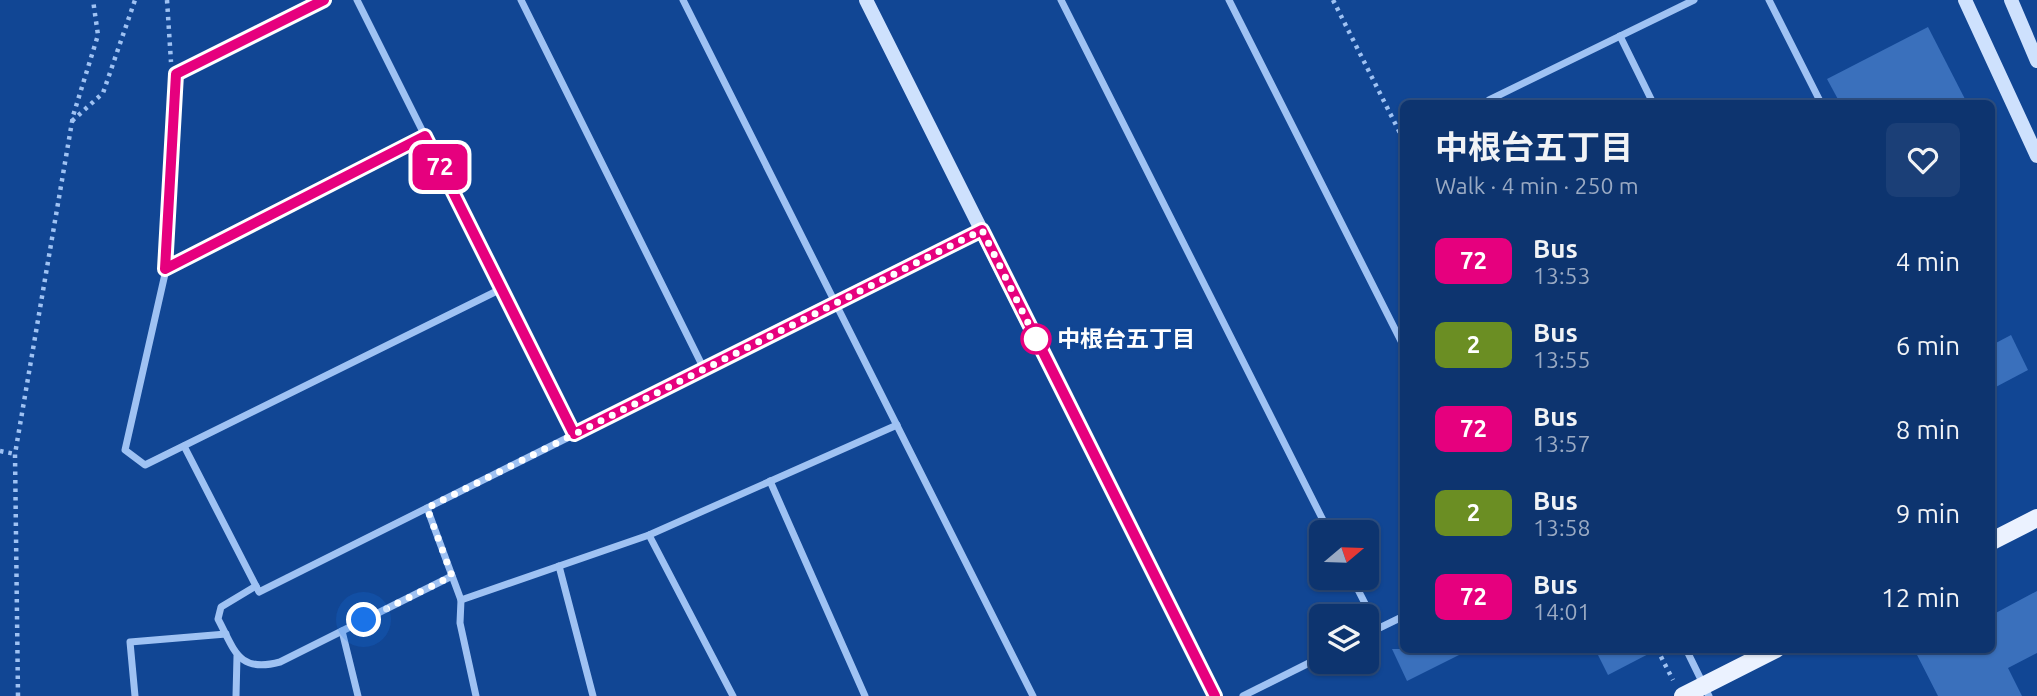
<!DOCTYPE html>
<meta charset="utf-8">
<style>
:root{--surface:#0d346f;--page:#1b3f77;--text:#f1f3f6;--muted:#9aaac3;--line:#2d4f82}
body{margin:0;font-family:Ubuntu,"Noto Sans JP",sans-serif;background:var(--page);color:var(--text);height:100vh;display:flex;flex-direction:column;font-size:26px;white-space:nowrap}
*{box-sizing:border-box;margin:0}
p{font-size:23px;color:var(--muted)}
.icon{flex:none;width:38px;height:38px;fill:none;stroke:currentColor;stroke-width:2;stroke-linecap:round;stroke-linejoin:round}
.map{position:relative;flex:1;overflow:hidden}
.panel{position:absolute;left:1400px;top:100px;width:595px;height:553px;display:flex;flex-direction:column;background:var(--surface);border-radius:10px;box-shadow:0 2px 5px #0004,0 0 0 2px var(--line)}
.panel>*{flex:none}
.badge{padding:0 14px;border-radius:10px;font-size:24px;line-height:46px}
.needle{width:46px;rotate:71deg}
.controls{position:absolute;left:1309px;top:520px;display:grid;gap:14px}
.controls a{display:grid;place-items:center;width:70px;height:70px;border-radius:10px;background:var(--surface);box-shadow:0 2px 5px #0004,0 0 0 2px var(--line);font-size:35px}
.you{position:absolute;width:35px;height:35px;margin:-18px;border:5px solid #fff;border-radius:50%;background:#1a73e8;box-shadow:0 0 0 10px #1a73e833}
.map>.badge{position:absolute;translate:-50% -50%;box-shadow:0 0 0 4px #fff}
.round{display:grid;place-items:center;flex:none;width:74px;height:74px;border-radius:10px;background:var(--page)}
.overview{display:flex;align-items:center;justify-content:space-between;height:119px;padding:0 35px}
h1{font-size:33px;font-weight:700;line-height:52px}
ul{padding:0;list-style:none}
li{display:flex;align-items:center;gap:21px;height:84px;padding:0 35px}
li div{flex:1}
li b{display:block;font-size:26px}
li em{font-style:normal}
li .badge{min-width:77px;font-weight:700;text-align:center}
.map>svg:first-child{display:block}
.building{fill:#3a70bc}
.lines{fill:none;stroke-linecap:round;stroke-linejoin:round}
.path{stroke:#9fc2f3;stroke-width:4.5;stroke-dasharray:3.5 5;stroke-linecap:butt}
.street{stroke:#9fc2f3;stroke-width:7}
.secondary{stroke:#cee1fd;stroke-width:14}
.primary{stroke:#ebf2ff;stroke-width:18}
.line-casing{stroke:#fff;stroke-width:16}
.line{stroke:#e6007e;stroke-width:10}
.walk{stroke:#fff;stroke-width:7;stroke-dasharray:0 12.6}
.stop-dot{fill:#fff;stroke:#e6007e;stroke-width:3.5}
.labels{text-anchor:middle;stroke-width:5;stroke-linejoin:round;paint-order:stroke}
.stop-label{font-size:23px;font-weight:bold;fill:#fff;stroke:#114694;text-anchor:start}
</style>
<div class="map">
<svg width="2037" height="696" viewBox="0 0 2037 696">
<rect width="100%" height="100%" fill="#114694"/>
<!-- building -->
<g class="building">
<polygon points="1928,27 1967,103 1840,103 1827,79"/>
<polygon points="2011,335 2028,370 1992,389 1992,345"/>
<polygon points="2037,591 2037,653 2008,668 2022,696 1938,696 1914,649 1992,649 1992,615"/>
<polygon points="1392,649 1471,649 1407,681"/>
<polygon points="1595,649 1658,649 1608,675"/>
</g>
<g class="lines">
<!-- path -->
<g class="path">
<polyline points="167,0 171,62"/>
<polyline points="1333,0 1404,141"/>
<polyline points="72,121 103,93 135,0"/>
<polyline points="0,451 15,454"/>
<polyline points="1657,649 1673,680"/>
<polyline points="18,696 15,454 73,116 98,35 93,0"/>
</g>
<!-- street -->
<g class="street">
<polyline points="324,0 176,74 165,274 125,450 145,465 501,289"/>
<polyline points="357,0 574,434"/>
<polyline points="521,0 704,369"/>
<polyline points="683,0 1033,696"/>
<polyline points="1061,0 1329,532"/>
<polyline points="1229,0 1404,347"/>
<polyline points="1769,0 1821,103"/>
<polyline points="1620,36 1653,103"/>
<polyline points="1490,103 1489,100 1694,0"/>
<polyline points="165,269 425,136"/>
<polyline points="184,446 259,592 981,231"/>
<polyline points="770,481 865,696"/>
<polyline points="427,508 461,600 460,623 476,696"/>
<polyline points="649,535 733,696"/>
<polyline points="559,566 593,696"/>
<polyline points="1352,578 1378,629"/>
<path d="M256,586L221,607L218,619C235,651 238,673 280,662L452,576"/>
<polyline points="461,600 649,535 897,425"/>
<polyline points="342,631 358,696"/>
<polyline points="1367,634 1404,616"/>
<polyline points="1686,649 1709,696"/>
<polyline points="135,696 130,642 226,634"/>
<polyline points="236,696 237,656"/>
<polyline points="1243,696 1321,657"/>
</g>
<!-- secondary -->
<g class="secondary">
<polyline points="866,0 1215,696"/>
<polyline points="1965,0 2037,156"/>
<polyline points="2011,0 2037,61"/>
</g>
<!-- primary -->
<g class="primary">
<polyline points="1992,541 2037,518"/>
<polyline points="1683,696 1776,649"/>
</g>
</g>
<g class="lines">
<defs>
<polyline id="line" points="324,0 176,74 165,269 425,136 574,434 982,230 1215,696"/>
</defs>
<!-- line casing -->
<use href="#line" class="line-casing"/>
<!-- line -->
<use href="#line" class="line"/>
<!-- walk -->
<polyline class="walk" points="364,620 452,576 427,508 982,230 1036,339"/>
</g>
<!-- markers -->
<circle class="stop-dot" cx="1036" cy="339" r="14"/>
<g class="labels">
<!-- stop labels -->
<g class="stop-label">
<text x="1057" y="347">中根台五丁目</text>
</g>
</g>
</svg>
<div class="controls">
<a><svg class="needle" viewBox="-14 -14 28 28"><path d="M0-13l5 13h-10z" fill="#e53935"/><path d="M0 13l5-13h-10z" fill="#9aaac3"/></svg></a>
<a><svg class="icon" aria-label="layers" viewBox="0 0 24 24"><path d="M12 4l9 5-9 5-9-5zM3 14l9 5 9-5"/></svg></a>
</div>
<div class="you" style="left:364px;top:620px"></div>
<b class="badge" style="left:440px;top:167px;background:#e6007e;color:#fff">72</b>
<section class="panel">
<div class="overview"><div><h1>中根台五丁目</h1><p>Walk · 4 min · 250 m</p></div><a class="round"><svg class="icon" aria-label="heart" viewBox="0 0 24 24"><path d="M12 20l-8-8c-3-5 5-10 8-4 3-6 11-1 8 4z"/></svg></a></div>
<ul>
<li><span class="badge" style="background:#e6007e;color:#fff">72</span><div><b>Bus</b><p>13:53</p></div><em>4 min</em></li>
<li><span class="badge" style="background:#6b8e23;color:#fff">2</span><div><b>Bus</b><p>13:55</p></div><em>6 min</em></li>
<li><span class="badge" style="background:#e6007e;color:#fff">72</span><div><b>Bus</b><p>13:57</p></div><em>8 min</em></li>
<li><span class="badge" style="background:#6b8e23;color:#fff">2</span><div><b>Bus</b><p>13:58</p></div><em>9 min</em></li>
<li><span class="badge" style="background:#e6007e;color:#fff">72</span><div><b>Bus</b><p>14:01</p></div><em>12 min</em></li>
</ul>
</section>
</div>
